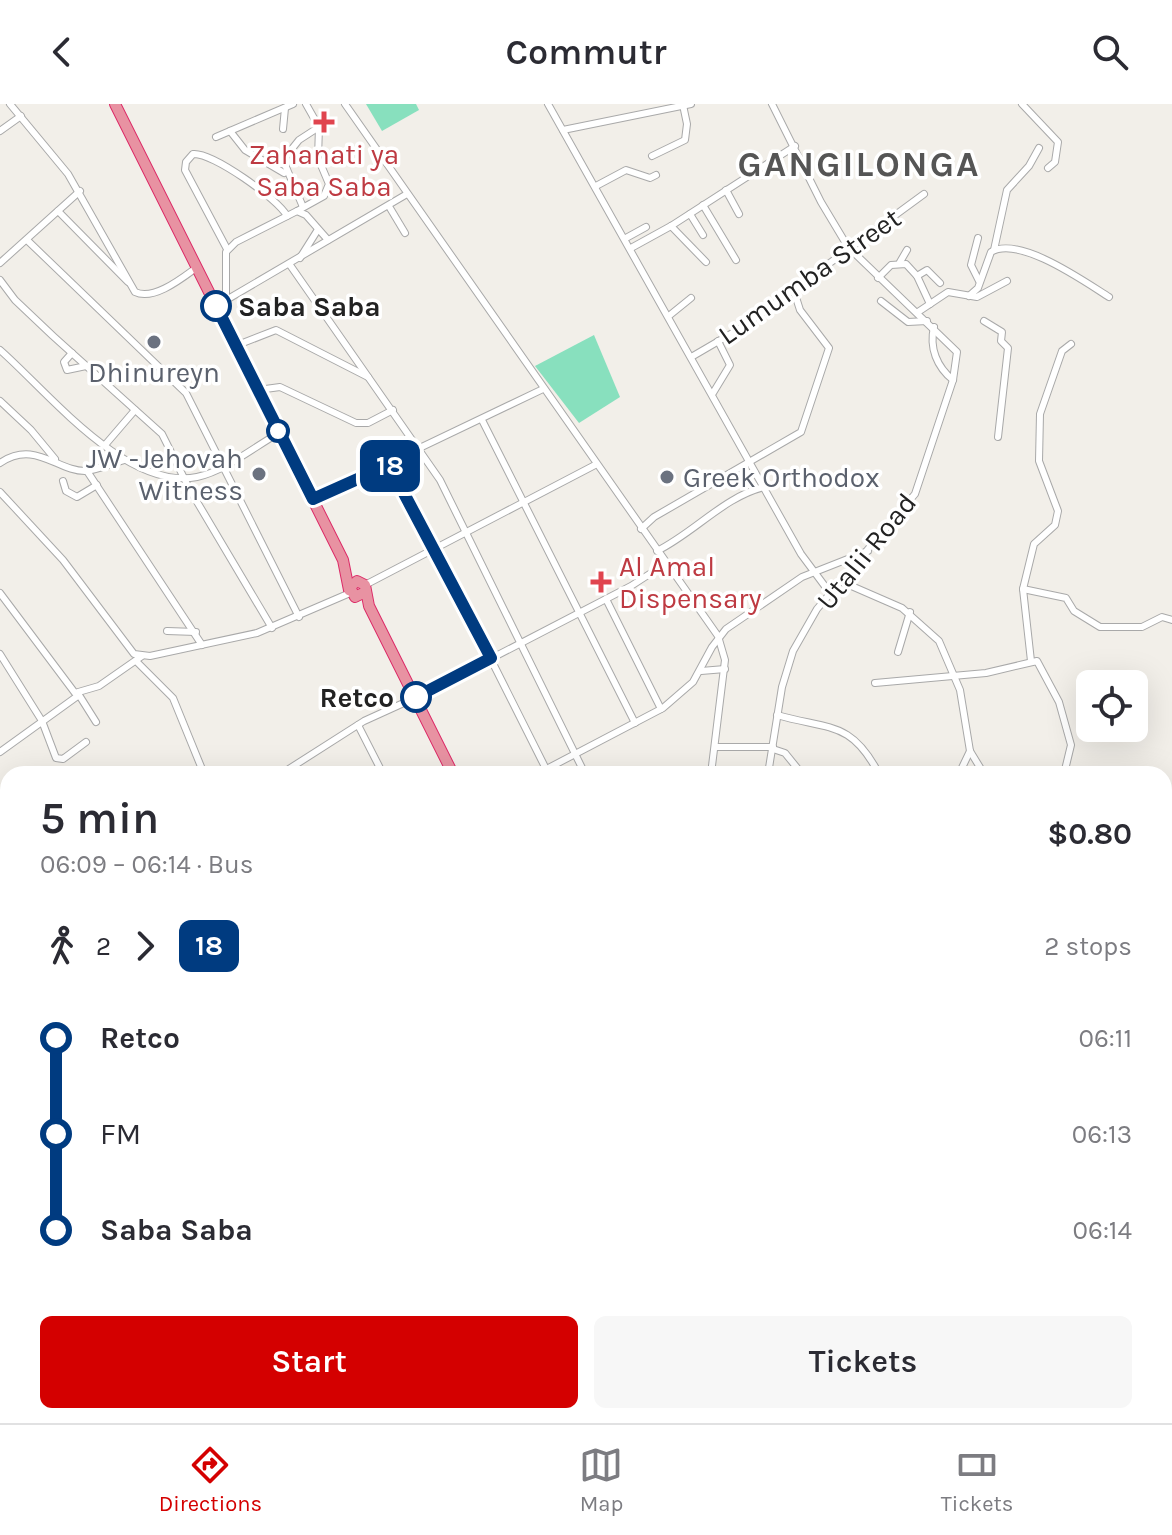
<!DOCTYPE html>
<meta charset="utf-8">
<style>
:root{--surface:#fff;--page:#f7f7f7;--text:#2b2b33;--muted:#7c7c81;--line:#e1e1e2;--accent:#d40000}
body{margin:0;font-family:Karla,sans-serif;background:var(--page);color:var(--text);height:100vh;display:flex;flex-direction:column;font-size:30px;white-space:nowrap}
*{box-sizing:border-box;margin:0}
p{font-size:26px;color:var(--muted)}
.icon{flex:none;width:44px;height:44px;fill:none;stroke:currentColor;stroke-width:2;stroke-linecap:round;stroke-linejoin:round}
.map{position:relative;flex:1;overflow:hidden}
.side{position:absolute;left:0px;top:662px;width:1172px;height:658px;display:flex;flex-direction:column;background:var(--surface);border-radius:24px 24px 0 0;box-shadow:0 8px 32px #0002}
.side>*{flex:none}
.badge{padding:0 16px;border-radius:12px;font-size:28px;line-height:52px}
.controls{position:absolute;left:1076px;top:566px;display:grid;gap:16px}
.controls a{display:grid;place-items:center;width:72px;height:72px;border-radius:12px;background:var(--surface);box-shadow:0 8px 32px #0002;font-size:40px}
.map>.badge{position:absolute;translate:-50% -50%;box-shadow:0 0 0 4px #fff}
.legs{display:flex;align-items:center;gap:12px;height:88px;padding:0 40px;font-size:26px}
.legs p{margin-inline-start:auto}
.headline{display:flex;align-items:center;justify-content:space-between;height:136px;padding:0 40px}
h1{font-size:44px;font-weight:600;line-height:60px}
.primary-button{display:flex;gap:16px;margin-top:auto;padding:16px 40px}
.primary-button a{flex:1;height:92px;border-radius:12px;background:var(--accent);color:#fff;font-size:32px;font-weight:600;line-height:92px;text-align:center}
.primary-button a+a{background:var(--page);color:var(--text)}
ul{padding:0 40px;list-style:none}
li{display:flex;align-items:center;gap:28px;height:96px;font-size:30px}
li i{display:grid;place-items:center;width:12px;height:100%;margin:0 10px;background:currentColor}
li i::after{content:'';width:20px;height:20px;margin:-10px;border:6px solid;border-radius:50%;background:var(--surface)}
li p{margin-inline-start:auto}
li:first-child i{background:linear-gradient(#0000 50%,currentColor 0)}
li:last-child i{background:linear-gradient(currentColor 50%,#0000 0)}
header{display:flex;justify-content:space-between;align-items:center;height:104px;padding:0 40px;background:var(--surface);font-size:36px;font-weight:600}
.tabs{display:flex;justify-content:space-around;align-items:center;height:112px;border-top:2px solid var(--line);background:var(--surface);font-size:22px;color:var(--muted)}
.tabs a{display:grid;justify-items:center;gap:4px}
.tabs .selected{color:var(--accent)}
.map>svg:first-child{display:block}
.pitch{fill:#88e0be}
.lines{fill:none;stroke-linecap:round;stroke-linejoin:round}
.stream{stroke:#aad3df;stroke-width:2}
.river{stroke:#aad3df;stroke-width:8}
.minor-casing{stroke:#a9a9a9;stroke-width:8}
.major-casing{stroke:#a06b00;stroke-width:10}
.highway-casing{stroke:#dc2a67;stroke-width:12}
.minor{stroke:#fff;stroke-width:6}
.major{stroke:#fcd6a4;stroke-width:8}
.highway{stroke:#e892a2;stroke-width:10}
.line-1-casing{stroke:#fff;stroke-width:18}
.line-1{stroke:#003b80;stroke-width:12}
.health-dot{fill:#e0444e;stroke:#fff;stroke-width:3}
.stop-1-dot{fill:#fff;stroke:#003b80;stroke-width:4}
.worship-dot{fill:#6b7280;stroke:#fff;stroke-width:3}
.labels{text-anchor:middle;stroke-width:7;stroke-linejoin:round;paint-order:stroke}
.health-label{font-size:28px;fill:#be3a42;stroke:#fff}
.street-label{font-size:28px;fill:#222;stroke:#fff}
.stop-label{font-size:28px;font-weight:bold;fill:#222;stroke:#fff;text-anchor:start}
.worship-label{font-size:28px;fill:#5b616d;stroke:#fff}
.district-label{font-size:36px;font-weight:bold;letter-spacing:2px;fill:#555;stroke:#fff}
</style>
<header><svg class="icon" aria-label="back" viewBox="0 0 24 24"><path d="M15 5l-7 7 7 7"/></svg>Commutr<svg class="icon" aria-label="search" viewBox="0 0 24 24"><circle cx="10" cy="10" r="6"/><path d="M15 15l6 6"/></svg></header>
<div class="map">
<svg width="1172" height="1319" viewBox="0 0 1172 1319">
<rect width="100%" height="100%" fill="#f2efe9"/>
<!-- pitch -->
<g class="pitch">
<polygon points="366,0 416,0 419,6 382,27"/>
<polygon points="594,231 620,293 579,319 535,262"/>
</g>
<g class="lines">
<!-- stream -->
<polyline class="stream" points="0,1179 8,1179"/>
<!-- river -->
<g class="river">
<polyline points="1164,1137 1172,1110"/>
<polyline points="1043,1319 1046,1312"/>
</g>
<defs>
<g id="minor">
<path d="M10,0L68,70L135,188C153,197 181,175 196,164"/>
<polyline points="345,0 718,532 725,556 711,670"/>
<polyline points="548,0 801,450 830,489"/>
<polyline points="1022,0 1058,38 1055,58 1048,64"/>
<polyline points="283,25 285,4"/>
<polyline points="563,26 691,0"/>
<polyline points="0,27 21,12"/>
<polyline points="230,27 245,46 284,69"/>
<polyline points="216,33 293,0"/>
<polyline points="652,52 685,36 687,20 683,1"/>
<polyline points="596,82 626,66 650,74 656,71"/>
<polyline points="726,86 739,110"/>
<polyline points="703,101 736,156"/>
<polyline points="303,103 283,56 299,36 319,23"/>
<polyline points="390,104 405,129"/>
<polyline points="58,107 128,178"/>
<polyline points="297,107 324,92 329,80 318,54 319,23 306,0"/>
<polyline points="690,110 703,131"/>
<polyline points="671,122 706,158"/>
<polyline points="626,134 646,123"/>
<polyline points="978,134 971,161 979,177"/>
<polyline points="28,137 186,289 299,513"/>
<polyline points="631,144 671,122 795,42"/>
<path d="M227,145L185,66L186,58L193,50C212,48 278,95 287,112"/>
<polyline points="994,146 1007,86 1029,62 1039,44"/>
<polyline points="300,154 317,127"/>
<polyline points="900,158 907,146"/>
<polyline points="0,159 80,87"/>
<polyline points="290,161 440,376 585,670"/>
<polyline points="917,172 927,166 940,179"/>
<polyline points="878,174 891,161 906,160 917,172 930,200"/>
<polyline points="0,176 15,196 53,232 162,330 190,386 272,524"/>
<path d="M969,192L978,184L991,148C1019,131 1085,178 1109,193"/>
<polyline points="226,197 226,148 236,138 297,107 306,111 328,136"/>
<polyline points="881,197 908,218 927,217"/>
<polyline points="216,202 407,90"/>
<polyline points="918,208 948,188 977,193 1007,177"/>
<polyline points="670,211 691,194"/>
<polyline points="984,217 1002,228 1001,237 1008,244 998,333"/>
<path d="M934,223C929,244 937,263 953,276"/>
<polyline points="235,242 276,226 368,273"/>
<path d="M0,246C48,288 126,387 197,373C225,367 254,343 279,329"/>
<polyline points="72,249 64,258 67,266 86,262"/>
<polyline points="693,252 741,224 924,90"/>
<polyline points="258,286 280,283 356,319 368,319 393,306"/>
<polyline points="713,289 730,261 718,237"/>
<polyline points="0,297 31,326 55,355"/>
<polyline points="482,316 635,619"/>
<polyline points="105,341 135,306"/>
<path d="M0,359C35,335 58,368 86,367C98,366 112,359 124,356"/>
<polyline points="389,361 417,408 546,665"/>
<polyline points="87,367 202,541"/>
<polyline points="63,377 66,387 77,393 97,381"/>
<polyline points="0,388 63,456 134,550 150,552 257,529 350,489"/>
<polyline points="313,395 543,285"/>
<polyline points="641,425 654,413 801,328 829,244 800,206 793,184"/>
<path d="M657,447C695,428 724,393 764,383"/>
<polyline points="840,477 902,504 939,537 960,586 970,647 984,670"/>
<polyline points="365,481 595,361"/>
<polyline points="1023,485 1066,494 1074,507 1100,523 1142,523 1162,513 1172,516"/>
<polyline points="0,489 75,589 99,582 142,552"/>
<polyline points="606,495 661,605"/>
<polyline points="167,527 196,528"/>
<polyline points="898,548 910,508"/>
<polyline points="0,550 42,617 56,654 63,655 86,638"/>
<polyline points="1031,557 1023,485 1034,440 1055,421 1058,407 1039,357 1040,310 1062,247 1071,240"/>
<polyline points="137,558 173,594 204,670"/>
<polyline points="701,567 725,565"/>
<polyline points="875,579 986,569 1037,557 1059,598 1071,641 1064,670"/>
<polyline points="415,594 631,482 665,460"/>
<path d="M777,611C829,626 851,616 879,670"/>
<polyline points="358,621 383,670"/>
<polyline points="715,643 773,643"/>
<polyline points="773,645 785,649 802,670"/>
<polyline points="0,648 79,591 96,618"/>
<polyline points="281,670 364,617 408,597"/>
<polyline points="537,670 663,604 693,578 712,543 726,525 802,473 868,447"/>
<polyline points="768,670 782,583 793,547 817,505 915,390 953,276 957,248 848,143 821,98 772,0"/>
<polyline points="959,670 970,647"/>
<polyline points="0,818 8,820"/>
<polyline points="0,924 8,926"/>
<polyline points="0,978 8,979"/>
<polyline points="0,1028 8,1031"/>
<polyline points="0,1081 8,1082"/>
<polyline points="0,1122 8,1097"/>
<polyline points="0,1135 8,1136"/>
<polyline points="0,1256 8,1212"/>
<polyline points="0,1298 8,1298"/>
<polyline points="96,1312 121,1319"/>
<polyline points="324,1312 326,1319"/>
<polyline points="460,1312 467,1319"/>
<polyline points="702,1312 718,1319"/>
<polyline points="26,1319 27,1312"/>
<polyline points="138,1319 143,1312"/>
<polyline points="161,1319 178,1312"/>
<polyline points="268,1319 287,1312"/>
<polyline points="386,1319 399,1312"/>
<polyline points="442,1319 446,1312"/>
<polyline points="508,1319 508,1312"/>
<polyline points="571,1319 576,1312"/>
<polyline points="606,1319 610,1312"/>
<polyline points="655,1319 658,1312"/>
<polyline points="678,1319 681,1312"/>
<polyline points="756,1319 760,1312"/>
<polyline points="1025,1319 1029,1312"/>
</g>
<polyline id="major" points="0,867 8,868"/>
<g id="highway">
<polyline points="115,0 343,456 349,486"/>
<polyline points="365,488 355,493 350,483 357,477 365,481 369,502 453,670"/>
<polyline points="1172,846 1166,895 1172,955"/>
<polyline points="1164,1011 1172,1001"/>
<polyline points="1164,1022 1172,1027"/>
<polyline points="554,1312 555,1319"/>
<polyline points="994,1319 999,1312"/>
</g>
</defs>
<!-- minor casing -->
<use href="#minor" class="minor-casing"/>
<!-- major casing -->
<use href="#major" class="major-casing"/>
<!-- highway casing -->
<use href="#highway" class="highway-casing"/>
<!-- minor -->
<use href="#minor" class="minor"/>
<!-- major -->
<use href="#major" class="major"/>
<!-- highway -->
<use href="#highway" class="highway"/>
</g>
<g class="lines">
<defs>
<polyline id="line-1" points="216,202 313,395 389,361 491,554 416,593"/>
</defs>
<!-- line-1 casing -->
<use href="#line-1" class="line-1-casing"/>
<!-- line-1 -->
<use href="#line-1" class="line-1"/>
</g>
<!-- markers -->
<g class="health-dot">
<path d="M320 6h8v8h8v8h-8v8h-8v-8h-8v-8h8z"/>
<path d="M597 466h8v8h8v8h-8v8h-8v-8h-8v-8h8z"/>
</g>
<g class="stop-1-dot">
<circle cx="216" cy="202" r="14"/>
<circle cx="278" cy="327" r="10"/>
<circle cx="416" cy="593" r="14"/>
</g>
<g class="worship-dot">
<circle cx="154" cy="238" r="8"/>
<circle cx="259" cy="370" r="8"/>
<circle cx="667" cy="373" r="8"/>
</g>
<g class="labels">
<!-- health labels -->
<g class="health-label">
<text x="324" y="60">Zahanati ya<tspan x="324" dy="32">Saba Saba</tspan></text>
<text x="619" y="472" text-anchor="start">Al Amal<tspan x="619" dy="32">Dispensary</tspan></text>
</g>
<!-- street labels -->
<g class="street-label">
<text transform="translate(809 172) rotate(-35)" y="10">Lumumba Street</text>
<text transform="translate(866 447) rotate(-51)" y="10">Utalii Road</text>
</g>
<!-- stop labels -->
<g class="stop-label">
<text x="238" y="212">Saba Saba</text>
<text x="394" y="603" text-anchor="end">Retco</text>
</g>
<!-- worship labels -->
<g class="worship-label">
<text x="154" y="278">Dhinureyn</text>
<text x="243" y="364" text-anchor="end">JW -Jehovah<tspan x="243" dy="32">Witness</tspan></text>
<text x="683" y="383" text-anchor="start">Greek Orthodox</text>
</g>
<!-- district labels -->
<g class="district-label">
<text x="859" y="72">GANGILONGA</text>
</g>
</g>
</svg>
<div class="controls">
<a><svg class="icon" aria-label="locate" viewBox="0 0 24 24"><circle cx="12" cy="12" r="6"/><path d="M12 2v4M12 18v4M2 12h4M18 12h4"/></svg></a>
</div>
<b class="badge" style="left:390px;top:362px;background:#003b80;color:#fff">18</b>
<section class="side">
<div class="headline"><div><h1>5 min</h1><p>06:09 – 06:14 · Bus</p></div><b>$0.80</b></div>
<div class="legs"><svg class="icon" aria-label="walk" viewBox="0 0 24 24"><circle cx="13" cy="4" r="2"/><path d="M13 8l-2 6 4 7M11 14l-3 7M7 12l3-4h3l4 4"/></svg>2<svg class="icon" aria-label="forward" viewBox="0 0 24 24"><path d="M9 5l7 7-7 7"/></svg><b class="badge" style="background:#003b80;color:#fff">18</b><p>2 stops</p></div>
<ul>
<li><i style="color:#003b80"></i><b>Retco</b><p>06:11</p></li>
<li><i style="color:#003b80"></i><span>FM</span><p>06:13</p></li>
<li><i style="color:#003b80"></i><b>Saba Saba</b><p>06:14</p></li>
</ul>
<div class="primary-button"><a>Start</a><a>Tickets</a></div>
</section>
</div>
<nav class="tabs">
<a class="selected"><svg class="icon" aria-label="directions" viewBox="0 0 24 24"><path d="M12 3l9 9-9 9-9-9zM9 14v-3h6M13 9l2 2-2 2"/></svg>Directions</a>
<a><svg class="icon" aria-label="map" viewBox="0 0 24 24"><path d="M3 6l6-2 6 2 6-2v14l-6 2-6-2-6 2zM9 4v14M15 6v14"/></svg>Map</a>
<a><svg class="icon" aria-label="tickets" viewBox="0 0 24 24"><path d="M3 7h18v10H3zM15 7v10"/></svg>Tickets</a>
</nav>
